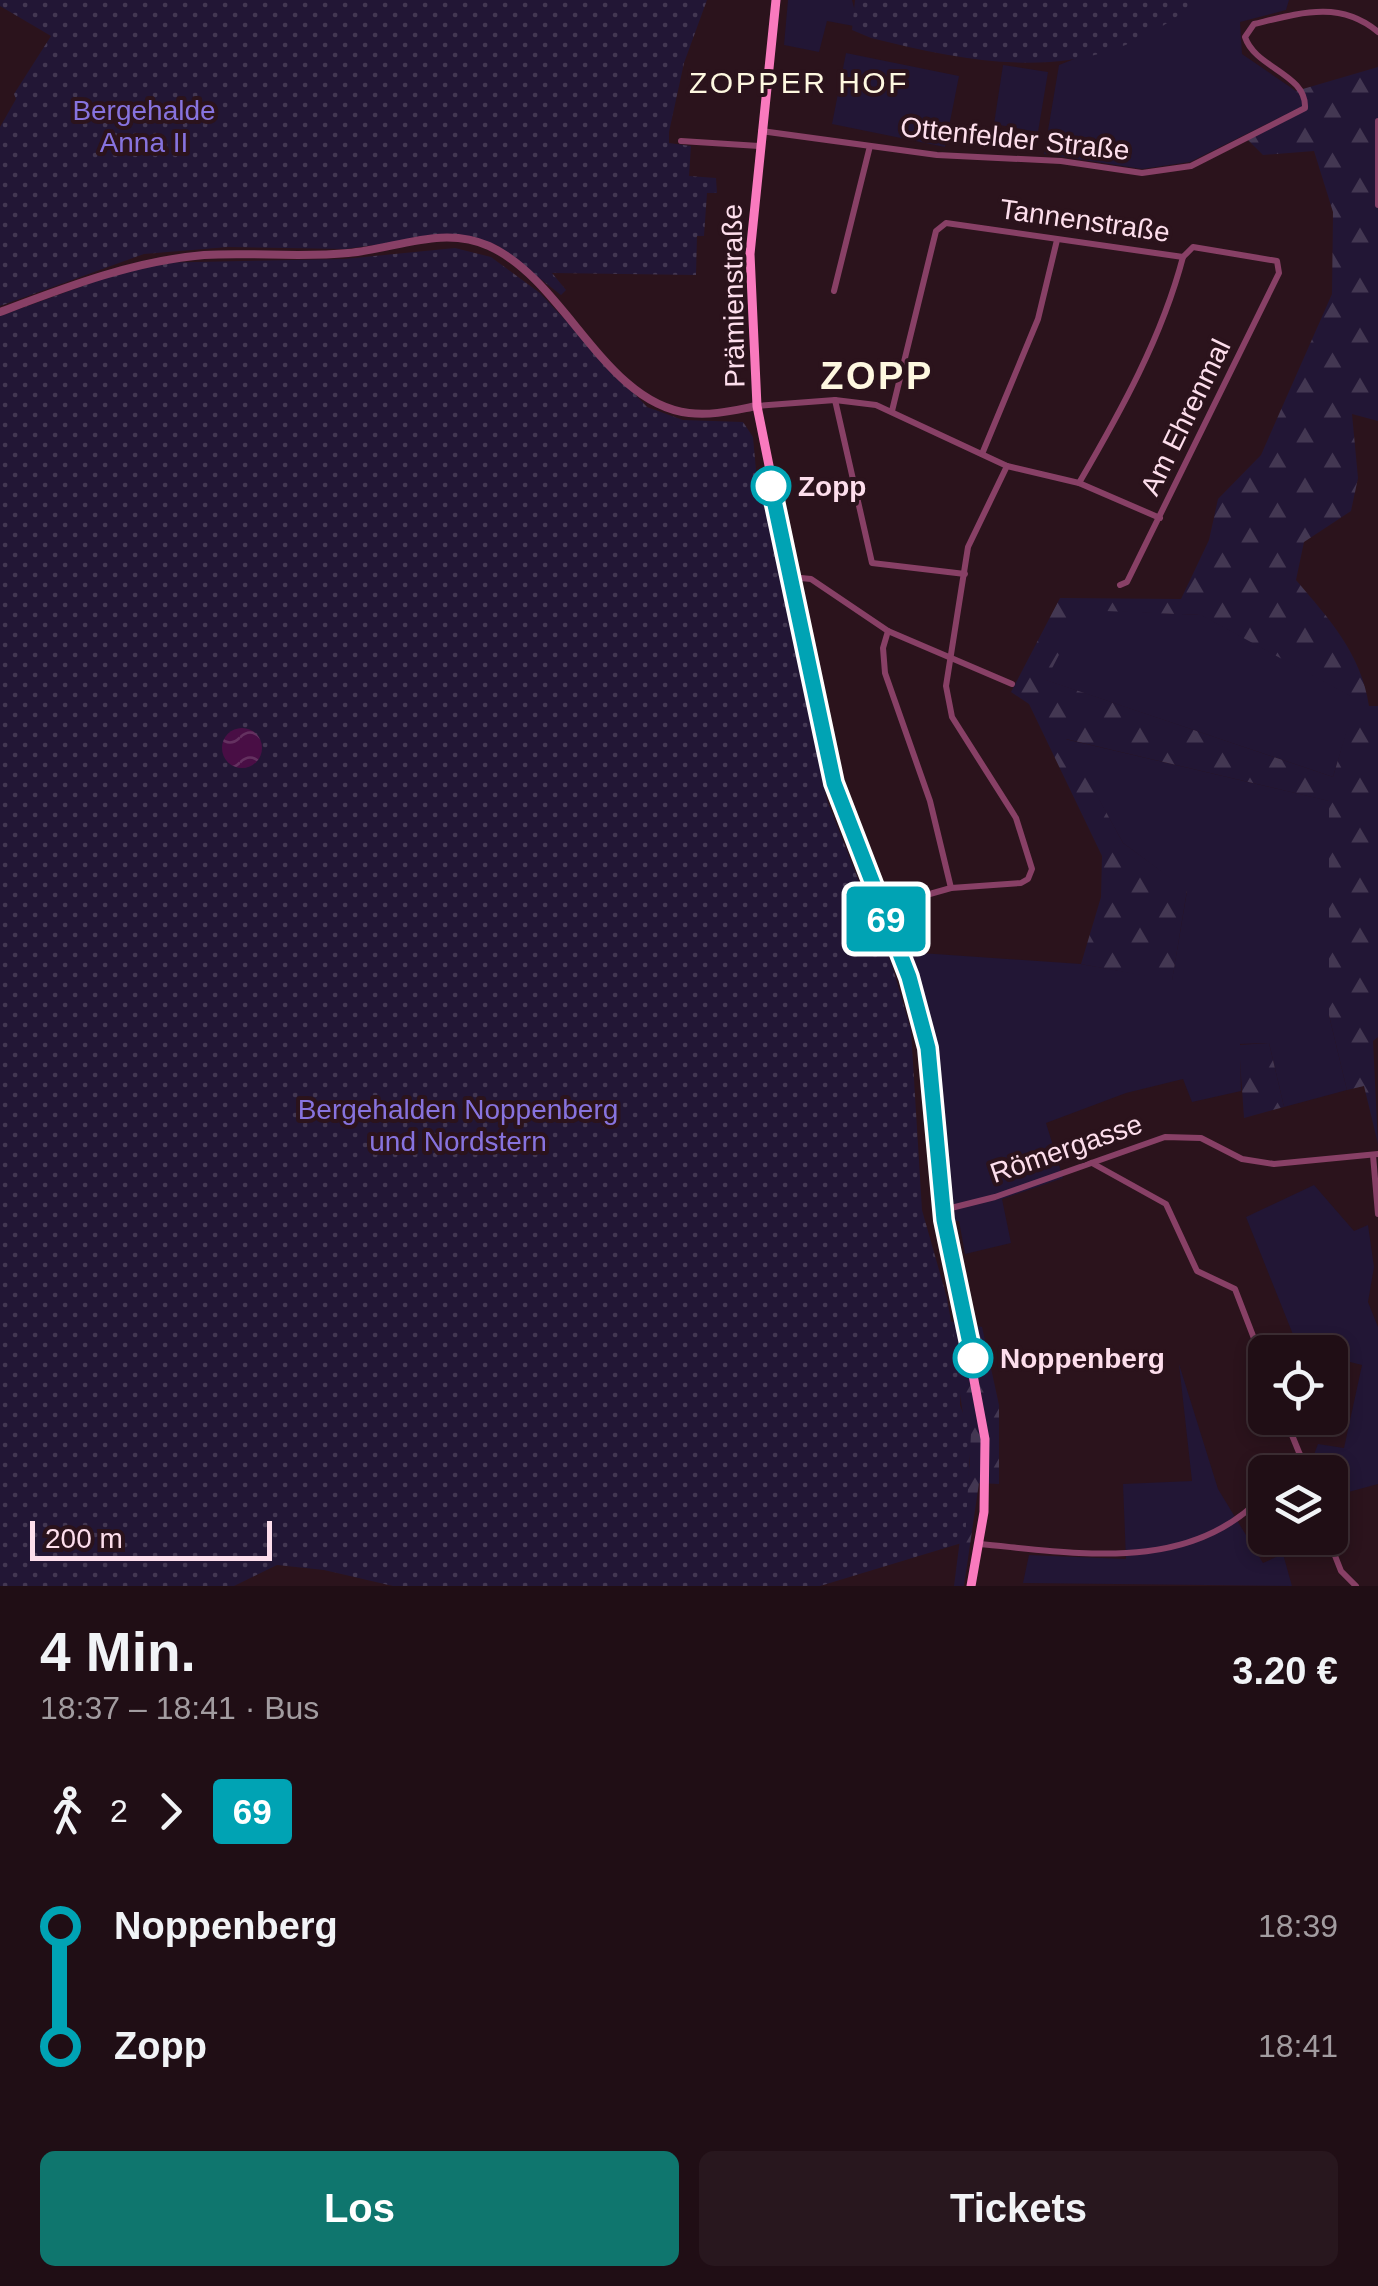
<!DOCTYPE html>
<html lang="de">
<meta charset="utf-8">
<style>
:root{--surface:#200e15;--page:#28171e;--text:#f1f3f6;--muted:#a29ca0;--line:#3d2e34;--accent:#0f766e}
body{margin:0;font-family:Arial,sans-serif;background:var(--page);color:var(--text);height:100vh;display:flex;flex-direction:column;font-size:38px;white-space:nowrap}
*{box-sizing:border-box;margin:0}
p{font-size:32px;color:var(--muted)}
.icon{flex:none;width:55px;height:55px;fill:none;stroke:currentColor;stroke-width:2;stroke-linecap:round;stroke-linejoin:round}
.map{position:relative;height:1586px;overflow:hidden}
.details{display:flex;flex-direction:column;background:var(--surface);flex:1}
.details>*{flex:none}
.badge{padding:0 20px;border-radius:8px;font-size:35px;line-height:65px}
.fabs{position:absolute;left:1248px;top:1335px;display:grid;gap:20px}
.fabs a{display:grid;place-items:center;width:100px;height:100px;border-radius:15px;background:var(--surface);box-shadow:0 5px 15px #0003,0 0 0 2px var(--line);font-size:50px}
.scale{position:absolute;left:30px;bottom:25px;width:242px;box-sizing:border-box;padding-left:10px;border:5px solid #fddeec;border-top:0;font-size:28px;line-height:35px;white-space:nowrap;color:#fddeec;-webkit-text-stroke:8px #2b131c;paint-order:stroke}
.map>.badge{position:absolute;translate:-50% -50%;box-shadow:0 0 0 5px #fff}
.legs{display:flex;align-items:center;gap:15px;height:110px;padding:0 40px;font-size:32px}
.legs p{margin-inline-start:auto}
.overview{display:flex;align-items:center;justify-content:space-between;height:170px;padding:0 40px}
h1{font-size:55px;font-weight:600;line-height:75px}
.cta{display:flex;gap:20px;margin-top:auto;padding:20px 40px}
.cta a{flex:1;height:115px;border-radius:15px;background:var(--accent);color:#fff;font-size:40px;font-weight:600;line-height:115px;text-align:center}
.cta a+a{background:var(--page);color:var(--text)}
ul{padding:0 40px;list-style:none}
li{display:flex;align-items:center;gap:35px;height:120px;font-size:38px}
li i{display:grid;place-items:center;width:15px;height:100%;margin:0 12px;background:currentColor}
li i::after{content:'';width:25px;height:25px;margin:-12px;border:8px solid;border-radius:50%;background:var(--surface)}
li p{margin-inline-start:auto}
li:first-child i{background:linear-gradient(#0000 50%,currentColor 0)}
li:last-child i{background:linear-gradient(currentColor 50%,#0000 0)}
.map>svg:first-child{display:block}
.grass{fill:#221635}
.forest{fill:url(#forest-firs);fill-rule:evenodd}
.park{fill:url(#park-dots)}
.water{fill:url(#water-waves)}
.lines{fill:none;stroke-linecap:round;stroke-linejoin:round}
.minor{stroke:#884066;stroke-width:6}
.tertiary{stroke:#884066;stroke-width:8}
.secondary{stroke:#f97abe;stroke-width:9}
.line-1-casing{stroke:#fff;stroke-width:22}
.line-1{stroke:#00a3b4;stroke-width:15}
.stop-1-dot{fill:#fff;stroke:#00a3b4;stroke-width:5}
.labels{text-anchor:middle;stroke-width:8;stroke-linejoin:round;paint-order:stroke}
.park-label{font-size:28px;fill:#8773de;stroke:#2b131c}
.street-label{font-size:28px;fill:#fddeec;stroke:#2b131c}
.stop-label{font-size:28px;font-weight:bold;fill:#fddeec;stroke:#2b131c;text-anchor:start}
.neighbourhood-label{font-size:30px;letter-spacing:2.5px;fill:#fef8e0;stroke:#2b131c}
.district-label{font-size:38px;font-weight:bold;letter-spacing:2.5px;fill:#fef8e0;stroke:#2b131c}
</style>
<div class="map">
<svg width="1378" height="1586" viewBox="0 0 1378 1586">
<defs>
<pattern id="forest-firs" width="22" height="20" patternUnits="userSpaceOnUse" patternTransform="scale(2.5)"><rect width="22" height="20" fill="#221635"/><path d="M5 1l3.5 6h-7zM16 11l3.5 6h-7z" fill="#433752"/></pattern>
<pattern id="park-dots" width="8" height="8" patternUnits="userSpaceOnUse" patternTransform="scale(2.5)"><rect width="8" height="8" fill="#221635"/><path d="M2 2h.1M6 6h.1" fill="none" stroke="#433752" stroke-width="1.8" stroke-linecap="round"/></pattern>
<pattern id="water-waves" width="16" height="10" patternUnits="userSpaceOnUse" patternTransform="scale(2.5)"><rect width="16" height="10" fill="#490e45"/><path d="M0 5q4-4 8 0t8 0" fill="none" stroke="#643160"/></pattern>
</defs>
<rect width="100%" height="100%" fill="#2b131c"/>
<!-- grass -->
<g class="grass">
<polygon points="788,0 852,0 859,27 827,21 819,52 784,45"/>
<polygon points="1181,0 1289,0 1286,10 1240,22 1242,54 1296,91 1301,107 1190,162 1142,169 1044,154 1059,65 1117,42"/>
<polygon points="846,53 959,76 945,147 832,124"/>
<polygon points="1003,65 1048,72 1038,132 994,124"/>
<polygon points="1081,609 1202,615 1357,699 1333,777 1045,680"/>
<polygon points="1065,739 1330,801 1329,1015 1347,1090 1284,1107 1269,1043 1240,1044 1241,1091 1192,1102 1183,1079 1126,1093 1046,1123 1063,1178 1002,1199 1011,1243 965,1254 959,1221 937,1220 915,1032 892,951 1081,964 1172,980 1187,891 1123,843"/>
<polygon points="1314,1185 1354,1231 1368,1225 1374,1267 1368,1302 1378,1327 1378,1484 1330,1497 1330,1472 1313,1472 1310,1465 1318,1444 1344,1448 1362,1365 1330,1357 1330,1352 1300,1352 1246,1217"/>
<polygon points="1179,1364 1218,1489 1263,1563 1283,1554 1292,1586 1023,1583 1029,1555 1126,1559 1123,1484 1192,1481"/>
</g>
<!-- forest -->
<g class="forest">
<path d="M1378,67V421L1352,414L1358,478L1351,511L1304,542L1296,580C1329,619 1361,653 1369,706H1378V1037L1373,1041L1378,1144L1364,1086L1347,1090L1329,1015V801L1066,739L1123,843L1187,890L1172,981L1081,964L1101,897L1102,856L1029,704L1011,692L1060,598L1181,599L1209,540L1218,499L1261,455L1332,294L1333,212L1314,151L1263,155L1245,137L1300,107L1296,91ZM1082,610L1201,615L1356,699L1333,777L1046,680Z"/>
<polygon points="1269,1043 1284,1107 1244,1118 1239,1045"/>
<polygon points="949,1321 982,1327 999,1405 999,1484 979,1483 964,1586 954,1586 970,1461"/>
</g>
<!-- park -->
<g class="park">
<polygon points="0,0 707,0 684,63 669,132 669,143 691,146 689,176 716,178 717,193 707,193 704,236 697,236 696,275 552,273 566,290 561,295 497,245 456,234 345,249 228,247 144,254 0,306 0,127 16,99 14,94 51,36 0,6"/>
<path d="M855,0H1197C1099,87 988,67 871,38L852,30Z"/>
<polygon points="455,248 491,257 540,293 647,407 683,420 743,422 753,437 757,481 781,566 827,800 892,965 911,1030 922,1210 947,1298 961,1379 960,1405 971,1434 965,1542 820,1586 393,1586 324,1570 277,1565 234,1586 0,1586 0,316 146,263 344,259"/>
</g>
<!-- water -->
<circle class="water" cx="242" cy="748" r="20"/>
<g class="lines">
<!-- minor -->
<g class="minor">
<polyline points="1378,121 1378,205"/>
<path d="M761,131L937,155L1061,161L1142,173L1191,166L1305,108C1307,74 1255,68 1245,37L1254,24C1300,13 1340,0 1378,32"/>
<polyline points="681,141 759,146"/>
<polyline points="834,291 870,146"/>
<polyline points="835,400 872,563 965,574"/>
<polyline points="757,406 835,400 876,405 1007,466 1079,483 1160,518"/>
<polyline points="892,411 936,231 946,223 1183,257 1193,247 1277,261 1279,273 1127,582 1120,585"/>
<polyline points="982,454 1038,319 1057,240"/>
<path d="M1079,483C1121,411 1162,337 1183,257"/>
<polyline points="791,577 811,579 888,631 1012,684"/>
<polyline points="888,631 883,648 885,673 930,801 951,888"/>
<polyline points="880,908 951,888 1021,883 1028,879 1032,869 1016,818 952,717 946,686 968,547 1007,466"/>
<polyline points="1373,1155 1378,1214"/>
<polyline points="1092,1163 1166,1204 1197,1271 1235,1289 1265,1367"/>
<polyline points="943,1210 995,1197 1165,1137 1201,1138 1242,1159 1274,1164 1378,1154"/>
<polyline points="1285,1418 1307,1472"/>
<polyline points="1285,1472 1302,1456"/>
<polyline points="1328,1538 1341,1571 1356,1586"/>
<path d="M979,1544C1078,1553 1190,1575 1265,1494"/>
</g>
<!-- tertiary -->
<path class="tertiary" d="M0,312C66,287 133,261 204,255C252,252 300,258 348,253C396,249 442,225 489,246C566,281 604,403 689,413C712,416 735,410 757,406"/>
<!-- secondary -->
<polyline class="secondary" points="776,0 750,254 757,406 833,783 909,977 928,1048 944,1220 985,1439 984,1512 971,1586"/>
</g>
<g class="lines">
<defs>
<polyline id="line-1" points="771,486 834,783 909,977 928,1048 944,1220 973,1358"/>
</defs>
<!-- line-1 casing -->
<use href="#line-1" class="line-1-casing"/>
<!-- line-1 -->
<use href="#line-1" class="line-1"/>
</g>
<!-- markers -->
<g class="stop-1-dot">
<circle cx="771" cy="486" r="18"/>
<circle cx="973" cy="1358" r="18"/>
</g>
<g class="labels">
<!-- park labels -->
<g class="park-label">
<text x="144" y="120">Bergehalde<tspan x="144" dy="32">Anna II</tspan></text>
<text x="458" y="1119">Bergehalden Noppenberg<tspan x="458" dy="32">und Nordstern</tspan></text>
</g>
<!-- street labels -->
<g class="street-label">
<text transform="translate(1015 138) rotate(6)" y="10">Ottenfelder Straße</text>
<text transform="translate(1085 220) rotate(8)" y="10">Tannenstraße</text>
<text transform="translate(733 296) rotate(-91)" y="10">Prämienstraße</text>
<text transform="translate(1185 417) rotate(-64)" y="10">Am Ehrenmal</text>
<text transform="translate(1066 1148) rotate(-19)" y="10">Römergasse</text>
</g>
<!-- stop labels -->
<g class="stop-label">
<text x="798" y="496">Zopp</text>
<text x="1000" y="1368">Noppenberg</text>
</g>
<!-- neighbourhood labels -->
<g class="neighbourhood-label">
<text x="799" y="93">ZOPPER HOF</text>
</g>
<!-- district labels -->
<g class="district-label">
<text x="877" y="389">ZOPP</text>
</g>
</g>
</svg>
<div class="fabs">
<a><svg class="icon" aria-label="locate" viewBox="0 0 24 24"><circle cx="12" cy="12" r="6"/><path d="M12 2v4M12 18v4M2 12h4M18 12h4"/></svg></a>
<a><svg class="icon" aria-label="layers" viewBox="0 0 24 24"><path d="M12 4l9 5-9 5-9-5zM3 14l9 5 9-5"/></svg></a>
</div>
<div class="scale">200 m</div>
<b class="badge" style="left:886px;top:919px;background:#00a3b4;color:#fff">69</b>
</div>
<section class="details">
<div class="overview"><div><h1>4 Min.</h1><p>18:37 – 18:41 · Bus</p></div><b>3.20 €</b></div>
<div class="legs"><svg class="icon" aria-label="walk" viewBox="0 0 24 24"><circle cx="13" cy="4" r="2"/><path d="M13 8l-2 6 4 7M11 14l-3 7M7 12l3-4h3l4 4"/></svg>2<svg class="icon" aria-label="forward" viewBox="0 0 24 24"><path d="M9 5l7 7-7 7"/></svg><b class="badge" style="background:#00a3b4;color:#fff">69</b></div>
<ul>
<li><i style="color:#00a3b4"></i><b>Noppenberg</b><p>18:39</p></li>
<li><i style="color:#00a3b4"></i><b>Zopp</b><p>18:41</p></li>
</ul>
<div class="cta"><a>Los</a><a>Tickets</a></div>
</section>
